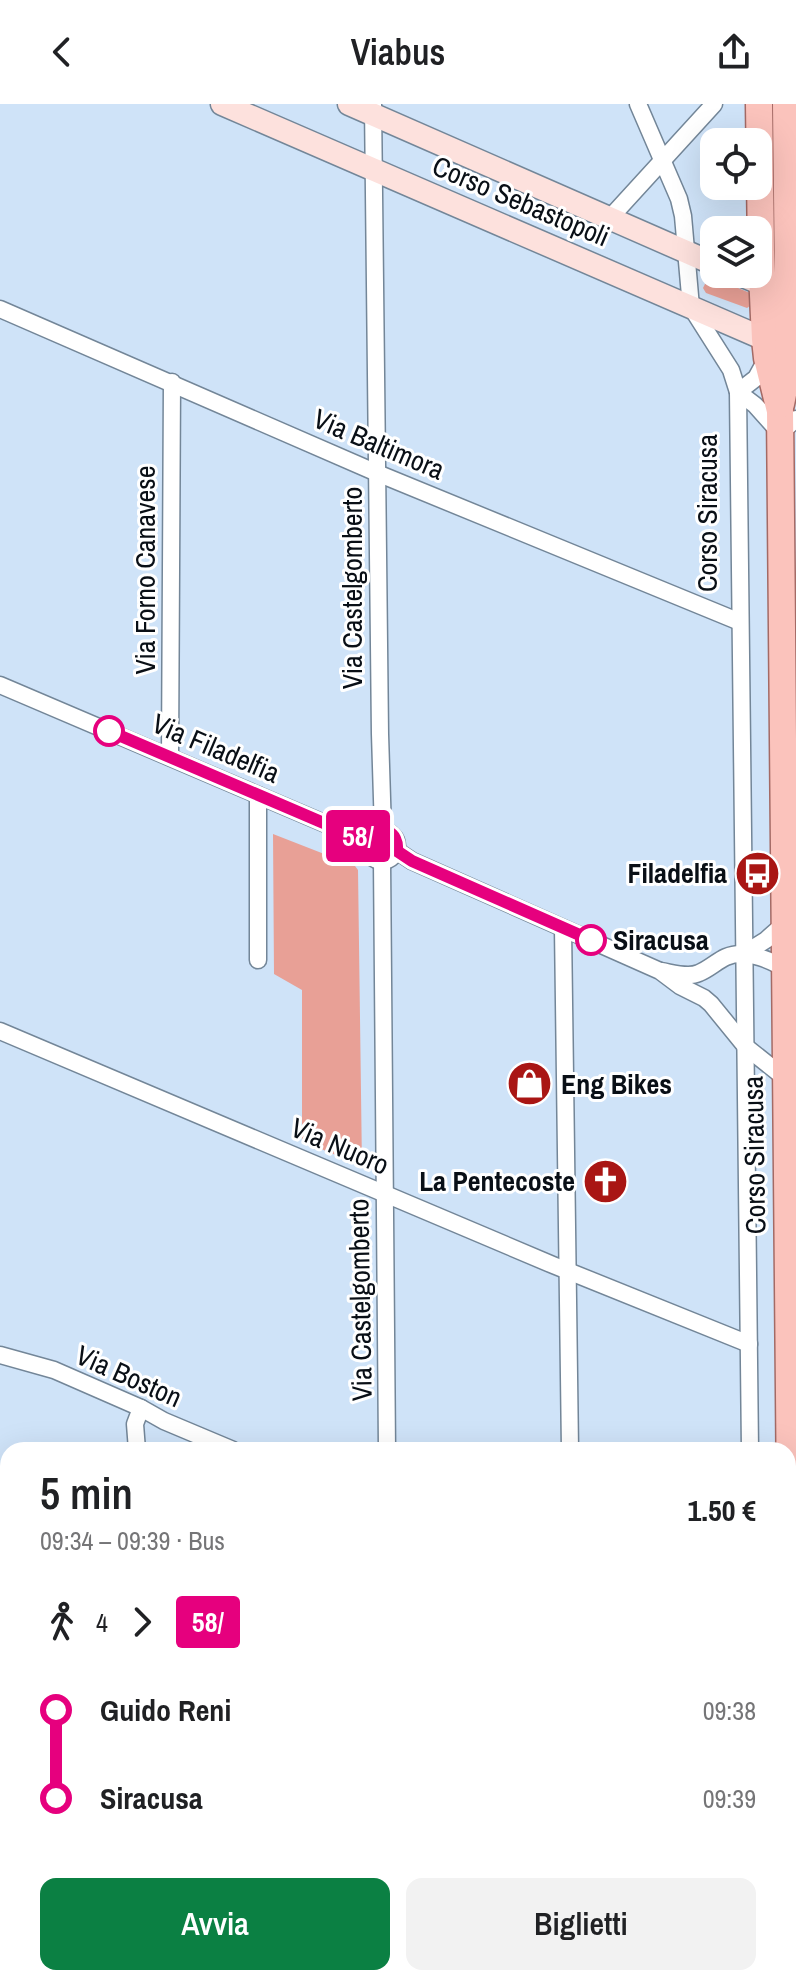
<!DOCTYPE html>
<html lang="it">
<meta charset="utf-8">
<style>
:root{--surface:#fff;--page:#f2f2f2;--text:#202124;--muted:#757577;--accent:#0b8043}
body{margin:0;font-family:"Archivo Narrow",sans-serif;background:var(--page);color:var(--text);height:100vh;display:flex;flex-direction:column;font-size:30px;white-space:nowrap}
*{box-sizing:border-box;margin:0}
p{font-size:26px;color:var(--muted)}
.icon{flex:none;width:44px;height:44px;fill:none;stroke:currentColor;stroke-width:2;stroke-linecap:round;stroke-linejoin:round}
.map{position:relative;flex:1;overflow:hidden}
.drawer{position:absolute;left:0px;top:1338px;width:796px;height:544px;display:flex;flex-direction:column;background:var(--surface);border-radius:24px 24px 0 0;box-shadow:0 8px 32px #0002}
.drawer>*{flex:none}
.badge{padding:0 16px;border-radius:6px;font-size:28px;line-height:52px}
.controls{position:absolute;left:700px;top:24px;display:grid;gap:16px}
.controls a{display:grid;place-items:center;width:72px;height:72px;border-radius:16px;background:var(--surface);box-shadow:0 8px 32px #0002;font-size:40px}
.map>.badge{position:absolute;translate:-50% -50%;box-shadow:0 0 0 4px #fff}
.legs{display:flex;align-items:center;gap:12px;height:88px;padding:0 40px;font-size:26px}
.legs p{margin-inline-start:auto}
.summary{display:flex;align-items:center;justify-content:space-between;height:136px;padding:0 40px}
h1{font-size:44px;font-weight:600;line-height:60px}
.button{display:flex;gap:16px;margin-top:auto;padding:16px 40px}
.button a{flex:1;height:92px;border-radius:16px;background:var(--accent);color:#fff;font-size:32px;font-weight:600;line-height:92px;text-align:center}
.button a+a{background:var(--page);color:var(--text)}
ul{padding:0 40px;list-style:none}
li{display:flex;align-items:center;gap:28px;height:88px;font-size:30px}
li i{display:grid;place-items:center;width:12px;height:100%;margin:0 10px;background:currentColor}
li i::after{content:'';width:20px;height:20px;margin:-10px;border:6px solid;border-radius:50%;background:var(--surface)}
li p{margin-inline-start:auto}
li:first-child i{background:linear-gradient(#0000 50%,currentColor 0)}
li:last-child i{background:linear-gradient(currentColor 50%,#0000 0)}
header{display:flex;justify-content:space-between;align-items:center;height:104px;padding:0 40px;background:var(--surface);font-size:36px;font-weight:600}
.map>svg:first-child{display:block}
.green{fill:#e8a096}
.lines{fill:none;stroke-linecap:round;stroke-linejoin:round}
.minor-casing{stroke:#738698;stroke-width:19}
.secondary-casing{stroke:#738698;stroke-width:25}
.primary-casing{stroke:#a46a65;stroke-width:29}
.minor{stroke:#fff;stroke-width:16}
.secondary{stroke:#fde1dd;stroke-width:22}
.primary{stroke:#fbc3bc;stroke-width:26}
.line-1-casing{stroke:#fff;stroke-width:18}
.line-1{stroke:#e6007e;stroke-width:12}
.stop-1-dot{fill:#fff;stroke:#e6007e;stroke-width:4}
.labels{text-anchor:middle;stroke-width:6;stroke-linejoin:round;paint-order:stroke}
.street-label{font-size:28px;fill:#090f16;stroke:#fff}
.poi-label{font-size:28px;font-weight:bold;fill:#090f16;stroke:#fff;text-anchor:end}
.stop-label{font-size:28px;font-weight:bold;fill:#090f16;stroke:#fff;text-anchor:start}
</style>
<header><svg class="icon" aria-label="back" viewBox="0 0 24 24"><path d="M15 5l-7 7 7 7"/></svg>Viabus<svg class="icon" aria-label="share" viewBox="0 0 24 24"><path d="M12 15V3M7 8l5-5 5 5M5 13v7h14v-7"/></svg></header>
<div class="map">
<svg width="796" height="1882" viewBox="0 0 796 1882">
<rect width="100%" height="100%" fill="#cfe3f8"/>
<!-- green -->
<g class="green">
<polygon points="712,173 750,189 753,200 747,204 706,189 703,184 706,178"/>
<polygon points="273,730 355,762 358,766 362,1062 302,1037 302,886 274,870"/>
<polygon points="8,1671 8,1781 0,1781 0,1675"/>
</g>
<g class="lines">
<defs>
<g id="minor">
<polyline points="373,0 380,630 383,727"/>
<polyline points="638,0 679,95 683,112 691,203 731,266 738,288 750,1346"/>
<polyline points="609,115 714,0"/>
<polyline points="0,205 377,369 740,518"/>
<polyline points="738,288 755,301 780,329 796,315"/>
<polyline points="738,288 756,274 767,254"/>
<polyline points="0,581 347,729 368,735"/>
<polyline points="170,653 172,278"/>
<circle cx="382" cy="742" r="15"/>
<polyline points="397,747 412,757 660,867 680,882 704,894 711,900 746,943 790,978"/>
<polyline points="382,757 387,1346"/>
<polyline points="563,824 570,1346"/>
<polyline points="745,849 766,836 784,820"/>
<polyline points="258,856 258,691"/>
<path d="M661,867C673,869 688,874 699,869C709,865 717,857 726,853C747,844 775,858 792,869"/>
<polyline points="0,927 553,1161 749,1240"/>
<polyline points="0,1251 54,1266 141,1304 164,1317 233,1346"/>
<polyline points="137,1346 135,1320 141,1304"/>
<polyline points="0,1638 8,1643"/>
<polyline points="0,1798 8,1798"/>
<polyline points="170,1874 170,1882"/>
<polyline points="393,1874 393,1882"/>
<polyline points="503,1874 537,1882"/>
<polyline points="756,1874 756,1882"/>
</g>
<g id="secondary">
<polyline points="222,0 776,240"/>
<polyline points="349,0 714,160"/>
<polyline points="738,170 777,186"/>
</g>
<g id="primary">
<polyline points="759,0 761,147 765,235 767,254 780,307 792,1616 796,1771"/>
<polyline points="781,300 789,261 786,0"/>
</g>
</defs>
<!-- minor casing -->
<use href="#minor" class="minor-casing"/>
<!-- secondary casing -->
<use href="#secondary" class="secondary-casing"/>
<!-- primary casing -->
<use href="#primary" class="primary-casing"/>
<!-- minor -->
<use href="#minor" class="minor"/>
<!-- secondary -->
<use href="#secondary" class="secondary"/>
<!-- primary -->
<use href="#primary" class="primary"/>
</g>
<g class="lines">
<defs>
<path id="line-1" d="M109,627L347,729L368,735C381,720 399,727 397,747L412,757L591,836"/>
</defs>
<!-- line-1 casing -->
<use href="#line-1" class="line-1-casing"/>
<!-- line-1 -->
<use href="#line-1" class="line-1"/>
</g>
<!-- icons -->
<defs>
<symbol id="bus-disc" viewBox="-11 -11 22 22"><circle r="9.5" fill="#a91614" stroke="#fff"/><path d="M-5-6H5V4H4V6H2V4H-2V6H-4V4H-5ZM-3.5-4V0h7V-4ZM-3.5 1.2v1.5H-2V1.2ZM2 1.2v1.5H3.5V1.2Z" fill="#fff"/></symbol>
<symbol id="shop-disc" viewBox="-11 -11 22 22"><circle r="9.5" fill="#a91614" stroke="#fff"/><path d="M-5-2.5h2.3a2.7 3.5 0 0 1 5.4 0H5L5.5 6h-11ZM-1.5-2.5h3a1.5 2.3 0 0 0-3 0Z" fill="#fff"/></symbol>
<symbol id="church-disc" viewBox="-11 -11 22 22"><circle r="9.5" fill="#a91614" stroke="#fff"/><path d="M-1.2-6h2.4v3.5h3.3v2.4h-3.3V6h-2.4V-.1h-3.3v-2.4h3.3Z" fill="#fff"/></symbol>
</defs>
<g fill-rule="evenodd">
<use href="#bus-disc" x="732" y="744" width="51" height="51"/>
<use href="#shop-disc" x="504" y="954" width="51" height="51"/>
<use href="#church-disc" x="580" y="1052" width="51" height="51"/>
</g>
<!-- markers -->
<g class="stop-1-dot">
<circle cx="109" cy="627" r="14"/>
<circle cx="591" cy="836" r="14"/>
</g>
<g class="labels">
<!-- street labels -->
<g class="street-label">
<text transform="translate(521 97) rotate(23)" y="10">Corso Sebastopoli</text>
<text transform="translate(379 340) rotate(23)" y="10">Via Baltimora</text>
<text transform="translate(707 409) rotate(-90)" y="10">Corso Siracusa</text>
<text transform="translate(145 466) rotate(-90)" y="10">Via Forno Canavese</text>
<text transform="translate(352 484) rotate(-90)" y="10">Via Castelgomberto</text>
<text transform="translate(216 644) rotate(23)" y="10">Via Filadelfia</text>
<text transform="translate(340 1042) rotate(23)" y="10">Via Nuoro</text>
<text transform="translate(754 1051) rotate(-91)" y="10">Corso Siracusa</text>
<text transform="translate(360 1196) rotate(-91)" y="10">Via Castelgomberto</text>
<text transform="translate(129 1272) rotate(24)" y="10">Via Boston</text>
</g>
<!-- poi labels -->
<g class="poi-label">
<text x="727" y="779">Filadelfia</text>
<text x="561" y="990" text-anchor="start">Eng Bikes</text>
<text x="575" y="1087">La Pentecoste</text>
</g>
<!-- stop labels -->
<g class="stop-label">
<text x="613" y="846">Siracusa</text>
</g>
</g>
</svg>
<div class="controls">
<a><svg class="icon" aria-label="locate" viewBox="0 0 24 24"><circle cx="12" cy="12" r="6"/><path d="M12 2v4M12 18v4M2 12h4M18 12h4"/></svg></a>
<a><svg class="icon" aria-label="layers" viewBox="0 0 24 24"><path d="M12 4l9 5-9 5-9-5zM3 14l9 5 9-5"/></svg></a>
</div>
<b class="badge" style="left:358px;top:732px;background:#e6007e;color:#fff">58/</b>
<section class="drawer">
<div class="summary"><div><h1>5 min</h1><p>09:34 – 09:39 · Bus</p></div><b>1.50 €</b></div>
<div class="legs"><svg class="icon" aria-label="walk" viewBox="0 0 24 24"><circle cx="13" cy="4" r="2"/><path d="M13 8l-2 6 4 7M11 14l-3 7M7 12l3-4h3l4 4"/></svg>4<svg class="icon" aria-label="forward" viewBox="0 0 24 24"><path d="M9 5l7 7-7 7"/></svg><b class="badge" style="background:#e6007e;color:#fff">58/</b></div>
<ul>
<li><i style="color:#e6007e"></i><b>Guido Reni</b><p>09:38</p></li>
<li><i style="color:#e6007e"></i><b>Siracusa</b><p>09:39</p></li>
</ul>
<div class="button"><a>Avvia</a><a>Biglietti</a></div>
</section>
</div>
